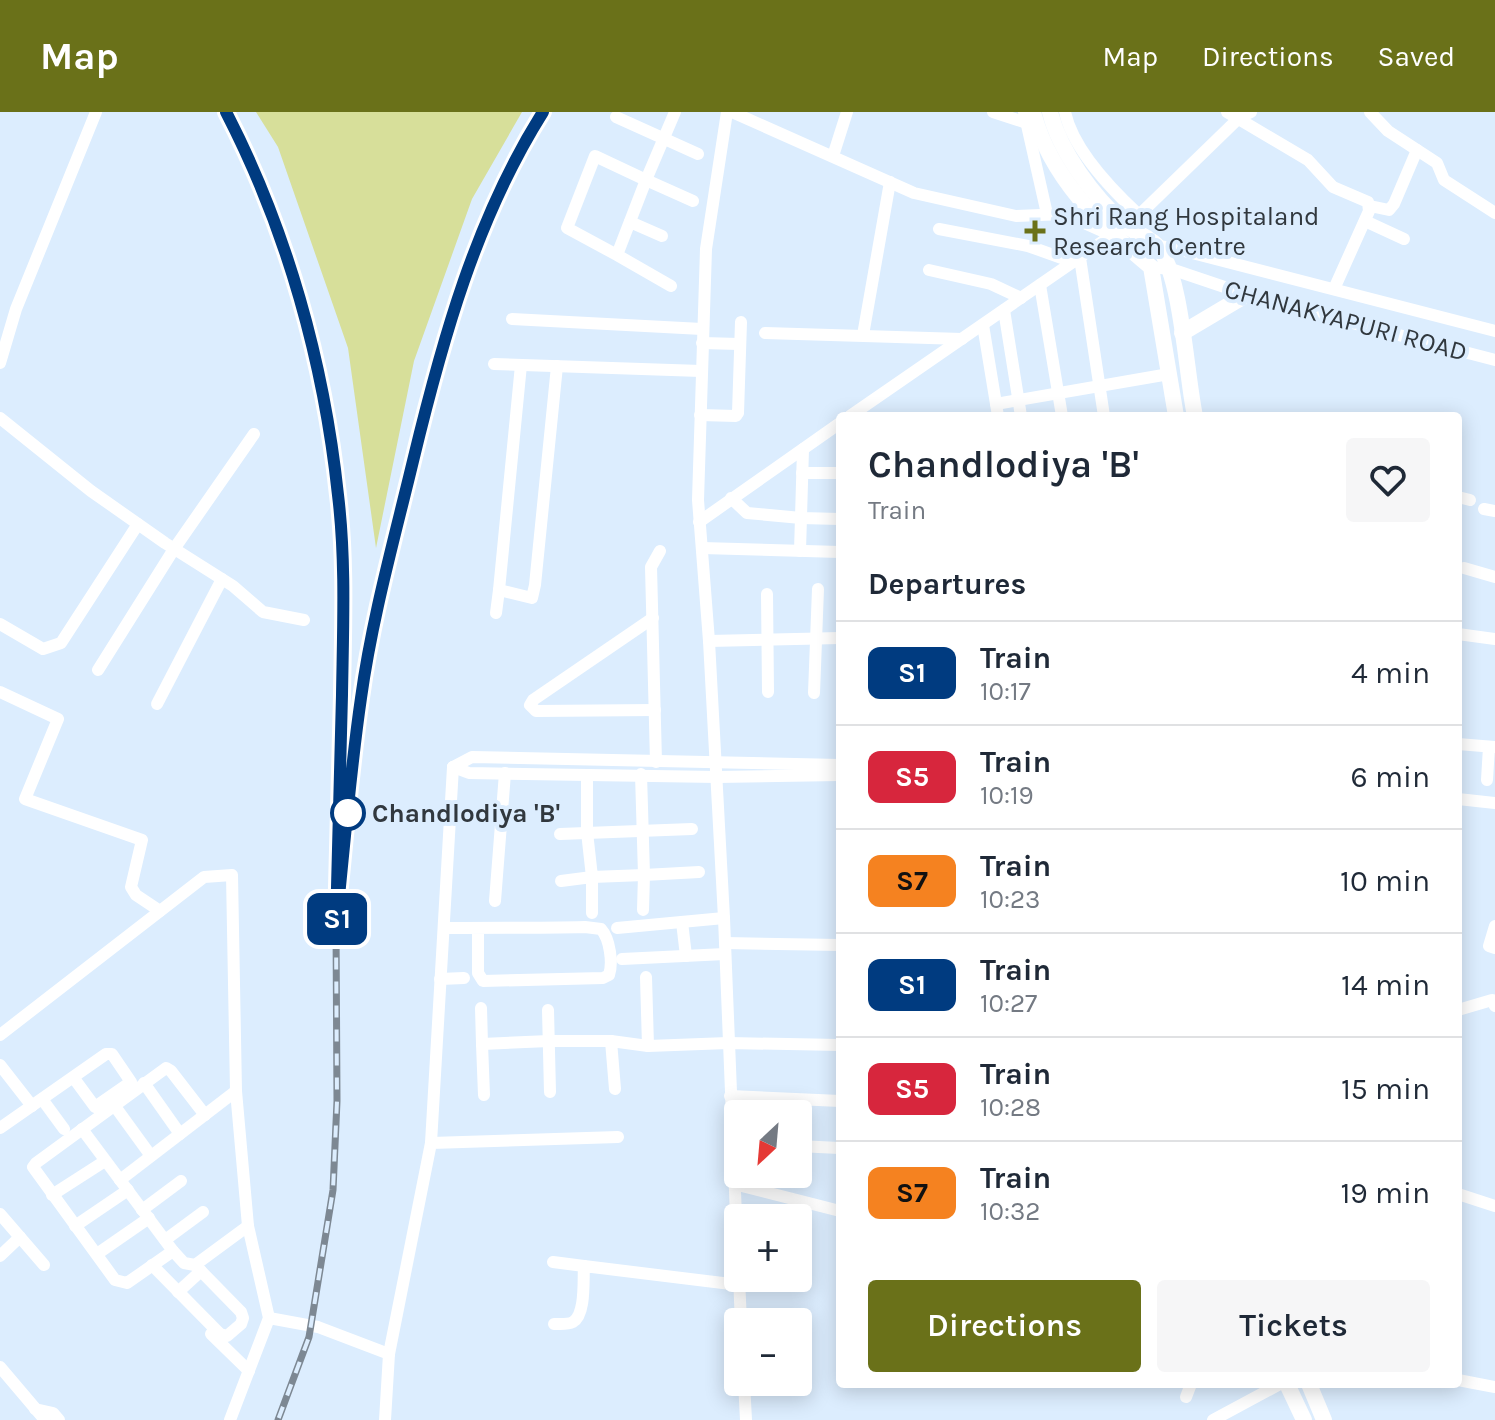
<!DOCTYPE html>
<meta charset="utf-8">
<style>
:root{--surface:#fff;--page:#f6f6f7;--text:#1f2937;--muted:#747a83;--line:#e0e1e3;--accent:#6a7119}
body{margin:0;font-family:Karla,sans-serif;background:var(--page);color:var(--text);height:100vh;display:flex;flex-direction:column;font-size:30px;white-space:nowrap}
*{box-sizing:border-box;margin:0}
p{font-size:26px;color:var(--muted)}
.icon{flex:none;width:44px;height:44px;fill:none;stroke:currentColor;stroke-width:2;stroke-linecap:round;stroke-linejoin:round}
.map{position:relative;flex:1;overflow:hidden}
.side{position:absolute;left:836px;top:300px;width:626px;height:976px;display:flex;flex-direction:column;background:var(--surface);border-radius:8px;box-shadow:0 4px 20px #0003}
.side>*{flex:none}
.badge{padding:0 16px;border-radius:12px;font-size:28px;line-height:52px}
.needle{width:52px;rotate:206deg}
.fabs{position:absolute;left:724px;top:988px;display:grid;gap:16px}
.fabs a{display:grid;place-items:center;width:88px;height:88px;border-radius:8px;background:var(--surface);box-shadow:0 4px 20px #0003;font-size:40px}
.map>.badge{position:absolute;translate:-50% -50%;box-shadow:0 0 0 4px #fff}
h2{padding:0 32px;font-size:30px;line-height:72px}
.round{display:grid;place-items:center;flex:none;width:84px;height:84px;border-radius:8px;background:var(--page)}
.headline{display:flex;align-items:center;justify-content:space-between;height:136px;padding:0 32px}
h1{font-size:38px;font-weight:600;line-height:60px}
.primary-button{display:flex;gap:16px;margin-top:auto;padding:16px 32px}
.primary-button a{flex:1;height:92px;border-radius:8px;background:var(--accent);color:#fff;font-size:32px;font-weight:600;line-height:92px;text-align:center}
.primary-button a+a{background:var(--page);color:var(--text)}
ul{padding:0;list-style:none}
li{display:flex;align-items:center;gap:24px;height:104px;padding:0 32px;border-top:2px solid var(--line)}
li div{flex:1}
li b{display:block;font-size:30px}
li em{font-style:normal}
li .badge{min-width:88px;font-weight:700;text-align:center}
header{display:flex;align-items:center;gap:48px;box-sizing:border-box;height:112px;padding:0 40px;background:var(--accent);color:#fff}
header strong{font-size:38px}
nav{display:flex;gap:44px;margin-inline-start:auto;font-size:28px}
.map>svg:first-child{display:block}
.grass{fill:#d7df9a}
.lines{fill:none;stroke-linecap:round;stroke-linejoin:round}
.minor{stroke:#fff;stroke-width:12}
.major{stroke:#fff;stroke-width:16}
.rail-casing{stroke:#7d8893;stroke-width:7}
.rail{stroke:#dcedfe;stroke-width:4;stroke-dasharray:12;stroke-linecap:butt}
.line-casing{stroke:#fff;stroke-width:18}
.line{stroke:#003b80;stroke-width:12}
.poi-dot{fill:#6a7119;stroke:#dcedfe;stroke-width:3}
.stop-dot{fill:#fff;stroke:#003b80;stroke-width:4}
.labels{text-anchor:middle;stroke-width:8;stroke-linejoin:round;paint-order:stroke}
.poi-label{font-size:26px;fill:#31383e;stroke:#dcedfe;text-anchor:start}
.street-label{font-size:26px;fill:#31383e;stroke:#dcedfe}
.stop-label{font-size:26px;font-weight:bold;fill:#31383e;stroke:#dcedfe;text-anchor:start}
</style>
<header>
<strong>Map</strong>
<nav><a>Map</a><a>Directions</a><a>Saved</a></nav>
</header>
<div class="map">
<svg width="1495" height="1308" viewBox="0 0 1495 1308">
<rect width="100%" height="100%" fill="#dcedfe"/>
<!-- grass -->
<polygon class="grass" points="256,0 522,0 472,87 414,249 376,436 348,236 278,35"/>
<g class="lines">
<!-- minor -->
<g class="minor">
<polyline points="675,0 646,68 693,89"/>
<polyline points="727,0 706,137 698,388 709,529 724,806 738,1154"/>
<polyline points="732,0 914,81 1016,104 1064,102 1109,122"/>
<polyline points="993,0 1027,11"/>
<polyline points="1024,0 1047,102"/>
<path d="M1065,0C1073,38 1111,77 1139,103V111"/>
<polyline points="1227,0 1308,48 1333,75 1368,90 1369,99 1334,177"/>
<polyline points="1370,0 1388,19 1437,51 1444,68 1495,101"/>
<polyline points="616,5 698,42"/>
<polyline points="833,44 847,0"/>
<polyline points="1370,94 1389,98 1394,92 1417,38"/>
<polyline points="1139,103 1239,6 1251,0"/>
<polyline points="1365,109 1404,127"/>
<polyline points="630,110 662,124"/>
<polyline points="939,117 1028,134 1073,150"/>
<polyline points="617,143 567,116 595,44 646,68 617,143 671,174"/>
<polyline points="1136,143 1158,134 1173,136 1495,219"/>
<polyline points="1080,146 1104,304"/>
<polyline points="1151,155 1171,157 1260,187 1495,248"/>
<polyline points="929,158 991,172 1021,186"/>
<polyline points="1040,173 1062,304"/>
<polyline points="1004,198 1021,304"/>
<polyline points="512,207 702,217"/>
<polyline points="983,213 998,304"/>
<polyline points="765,221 962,227"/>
<polyline points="863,223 890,70"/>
<polyline points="702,231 739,232"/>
<polyline points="0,251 16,197 96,0"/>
<polyline points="494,252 701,259"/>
<polyline points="521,253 499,478 532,486 535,473 557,254"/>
<polyline points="996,292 1169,262"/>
<polyline points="700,303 736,304 738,301 741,210"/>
<polyline points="850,304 1112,123"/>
<polyline points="0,306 91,379 165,431 233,474 263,500 304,508"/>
<polyline points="802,361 840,361"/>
<polyline points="1458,385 1470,388"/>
<polyline points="731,386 747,401 801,406 840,407"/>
<polyline points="1484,397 1495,399"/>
<polyline points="699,410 840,311"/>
<polyline points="702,436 840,440"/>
<polyline points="800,439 803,337"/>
<polyline points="1464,456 1495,465"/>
<polyline points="767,482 768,580"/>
<polyline points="496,501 499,478"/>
<polyline points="653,506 533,588 530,593 536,599 655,598"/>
<polyline points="0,512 43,537 61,531 138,412"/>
<polyline points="1458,522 1495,527"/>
<polyline points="709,529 840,526"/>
<polyline points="98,558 174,437 254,322"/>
<polyline points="0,580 58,607 25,687 142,728 131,775 136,783 160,799"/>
<polyline points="814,581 818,477"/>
<polyline points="157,592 222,467"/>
<polyline points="1458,632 1495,635"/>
<polyline points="656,650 651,455 660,439"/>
<polyline points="453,655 472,645 840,653"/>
<polyline points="453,655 469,661 717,665 840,663"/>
<polyline points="587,663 587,720 592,765 644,763 641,662"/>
<polyline points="1487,668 1489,635"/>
<polyline points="1458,687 1495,691"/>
<polyline points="560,722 692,717"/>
<polyline points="561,769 592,765 592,801"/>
<polyline points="495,789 505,661"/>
<polyline points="643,798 644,763 699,760"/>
<polyline points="682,810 686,844"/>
<polyline points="1495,814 1489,834 1495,836"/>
<path d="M445,816C492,816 538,816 585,815L601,817C610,827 613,851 609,863L603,866L483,869L478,861V816"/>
<polyline points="617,816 724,806"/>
<polyline points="725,831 840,833"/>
<polyline points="622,847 725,842"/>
<polyline points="646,865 648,934"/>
<polyline points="440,867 464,866"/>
<polyline points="481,896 482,932 549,929 611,929 648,934 728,931 840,933"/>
<polyline points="548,898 550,980"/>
<polyline points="1458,898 1492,888 1495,894"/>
<polyline points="0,923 204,765 232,763 236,979 248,1114 269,1206 230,1308"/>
<polyline points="611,929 615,977"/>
<polyline points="482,932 484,983"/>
<polyline points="0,953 32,994"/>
<polyline points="144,971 180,1022"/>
<polyline points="730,984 840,989"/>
<polyline points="42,987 64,1017"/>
<polyline points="114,993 151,1044"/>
<polyline points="205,1003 171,959 166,956 36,1051 33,1055 115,1168 127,1171 173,1139 184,1151 195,1153 248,1114"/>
<polyline points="0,1016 106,942 112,942 131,970 95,995 73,965"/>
<polyline points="82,1017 173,1139"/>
<polyline points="431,1031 618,1025"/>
<polyline points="798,1034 839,1036"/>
<polyline points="120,1068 236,979"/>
<polyline points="734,1072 840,1099"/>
<polyline points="1458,1082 1495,1094"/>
<polyline points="52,1083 105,1049"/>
<polyline points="142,1098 181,1069"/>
<polyline points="0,1102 44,1153"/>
<polyline points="75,1114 128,1078"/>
<polyline points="165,1128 203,1100"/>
<polyline points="97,1142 149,1106"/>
<polyline points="0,1144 20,1125"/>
<polyline points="553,1150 584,1154"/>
<polyline points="152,1153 220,1222 227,1224 241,1212 243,1206 241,1200 195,1153"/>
<polyline points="739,1166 741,1210"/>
<polyline points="178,1180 201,1159"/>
<polyline points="269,1206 318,1215 389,1242"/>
<path d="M554,1212C560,1212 567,1213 573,1210C586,1202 583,1168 584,1154L739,1173"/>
<polyline points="211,1222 249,1259"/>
<polyline points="0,1255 45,1308"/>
<polyline points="1458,1268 1495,1275"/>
<polyline points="744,1270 746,1308"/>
<polyline points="1186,1285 1191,1272"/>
<polyline points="35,1297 53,1301 59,1308"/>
<polyline points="385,1308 389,1242 431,1031 453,655"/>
<polyline points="1213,1308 1280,1272"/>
</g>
<!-- major -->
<g class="major">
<path d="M1033,0C1050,65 1100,113 1151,155L1176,304"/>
<path d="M1050,0C1060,40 1093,84 1124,112C1134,121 1151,125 1159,136C1182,167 1186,262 1195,304"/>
<polyline points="1182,221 1246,183"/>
<polyline points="1287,1272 1304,1308"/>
<polyline points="1309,1272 1324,1308"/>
</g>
<defs>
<g id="rail">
<polyline points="226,0 263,76 300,192 332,338 342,426 344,494 336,814 337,989 333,1078 309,1225 278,1308"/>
<path d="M349,687C355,634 360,582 371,530C382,474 396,419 409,364C439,238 473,111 543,0"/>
</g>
</defs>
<!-- rail casing -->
<use href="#rail" class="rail-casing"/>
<!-- rail -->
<use href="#rail" class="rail"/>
</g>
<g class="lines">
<defs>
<path id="line" d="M226,0C287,118 324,251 338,383C346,449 343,516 342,583C340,660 338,737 336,814C344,738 350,661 361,586C372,506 394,428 413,349C442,229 476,106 543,0"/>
</defs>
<!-- line casing -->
<use href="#line" class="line-casing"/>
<!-- line -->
<use href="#line" class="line"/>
</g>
<!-- markers -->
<path class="poi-dot" d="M1031 107h8v8h8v8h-8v8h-8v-8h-8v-8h8z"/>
<circle class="stop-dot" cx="348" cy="701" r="16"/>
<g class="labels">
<!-- poi labels -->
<g class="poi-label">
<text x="1053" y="113">Shri Rang Hospitaland<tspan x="1053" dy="30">Research Centre</tspan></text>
</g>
<!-- street labels -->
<g class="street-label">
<text transform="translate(1346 208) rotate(15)" y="9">CHANAKYAPURI ROAD</text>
</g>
<!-- stop labels -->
<g class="stop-label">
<text x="372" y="710">Chandlodiya 'B'</text>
</g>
</g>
</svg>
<div class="fabs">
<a><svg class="needle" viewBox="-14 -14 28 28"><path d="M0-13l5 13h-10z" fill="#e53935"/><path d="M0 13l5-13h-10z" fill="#747a83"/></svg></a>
<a>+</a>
<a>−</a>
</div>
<b class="badge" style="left:337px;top:807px;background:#003b80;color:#fff">S1</b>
<section class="side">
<div class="headline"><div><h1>Chandlodiya 'B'</h1><p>Train</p></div><a class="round"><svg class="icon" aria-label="heart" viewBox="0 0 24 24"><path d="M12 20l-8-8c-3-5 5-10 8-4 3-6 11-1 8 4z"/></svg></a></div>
<h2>Departures</h2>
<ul>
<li><span class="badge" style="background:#003b80;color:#fff">S1</span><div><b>Train</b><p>10:17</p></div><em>4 min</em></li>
<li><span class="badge" style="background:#d7263d;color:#fff">S5</span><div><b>Train</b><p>10:19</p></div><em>6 min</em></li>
<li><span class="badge" style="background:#f58220;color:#111">S7</span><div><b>Train</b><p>10:23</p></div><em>10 min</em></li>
<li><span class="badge" style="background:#003b80;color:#fff">S1</span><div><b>Train</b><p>10:27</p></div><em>14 min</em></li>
<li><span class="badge" style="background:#d7263d;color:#fff">S5</span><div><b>Train</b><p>10:28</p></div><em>15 min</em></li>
<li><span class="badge" style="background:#f58220;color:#111">S7</span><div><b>Train</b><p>10:32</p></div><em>19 min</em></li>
</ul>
<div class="primary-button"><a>Directions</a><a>Tickets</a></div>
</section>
</div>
